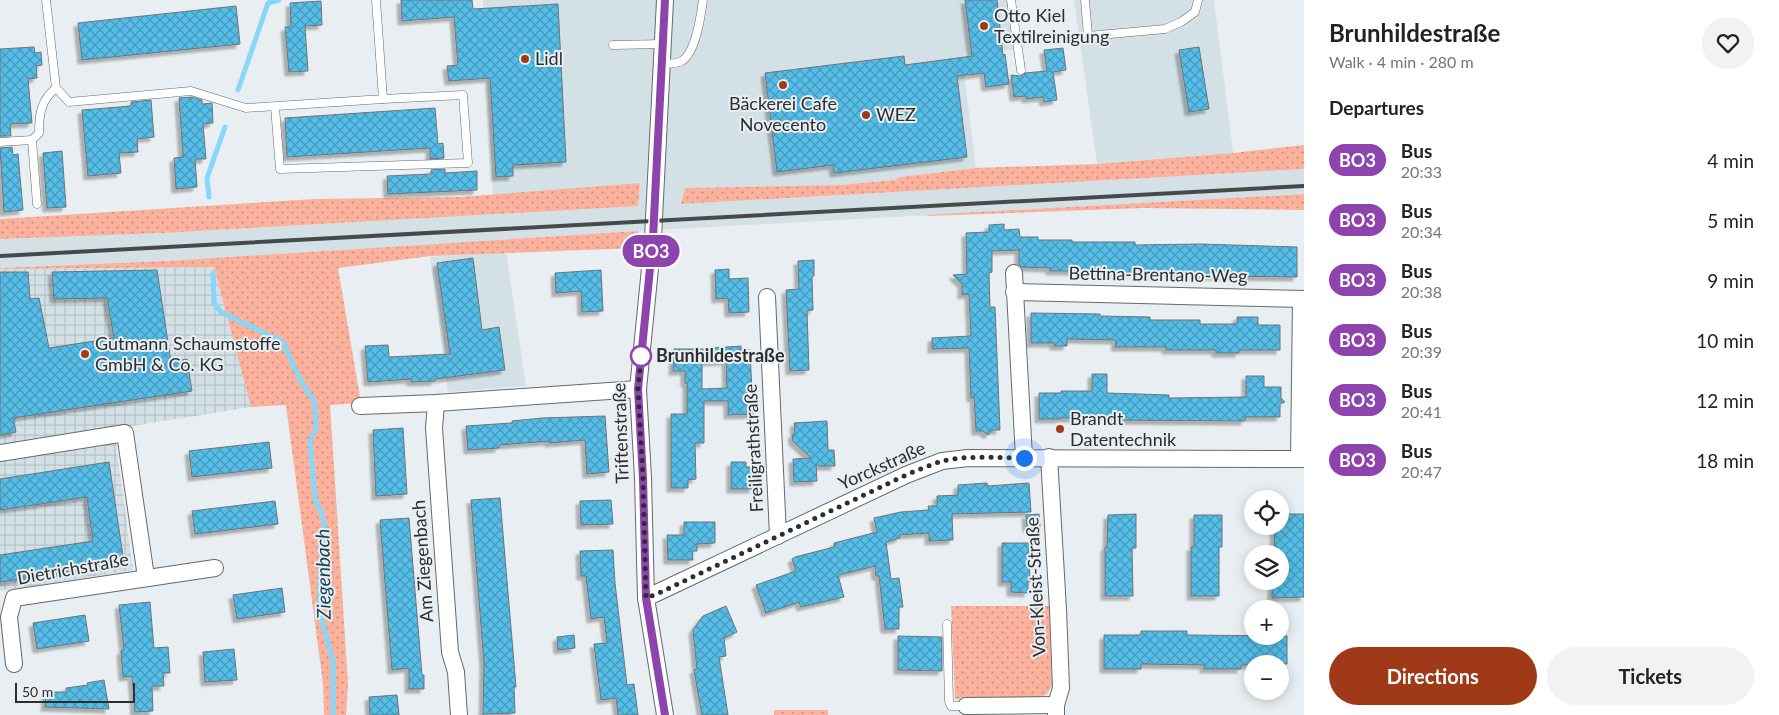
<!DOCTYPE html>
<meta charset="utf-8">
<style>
:root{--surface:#fff;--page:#f2f2f2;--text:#222;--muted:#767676;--accent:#a03917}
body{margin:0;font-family:Lato,sans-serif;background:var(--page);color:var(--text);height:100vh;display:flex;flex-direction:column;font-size:19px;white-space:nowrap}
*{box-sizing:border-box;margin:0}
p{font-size:16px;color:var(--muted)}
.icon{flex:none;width:28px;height:28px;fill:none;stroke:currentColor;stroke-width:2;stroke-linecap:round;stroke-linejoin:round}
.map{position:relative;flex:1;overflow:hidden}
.drawer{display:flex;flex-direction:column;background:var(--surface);width:475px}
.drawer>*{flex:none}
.badge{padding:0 10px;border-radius:16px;font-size:18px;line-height:32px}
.fabs{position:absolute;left:1244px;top:490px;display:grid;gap:10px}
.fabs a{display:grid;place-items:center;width:45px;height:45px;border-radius:50%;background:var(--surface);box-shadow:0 2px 12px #0003;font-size:25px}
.scale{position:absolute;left:15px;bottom:12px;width:120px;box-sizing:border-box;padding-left:5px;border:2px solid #2c2e2f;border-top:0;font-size:14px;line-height:18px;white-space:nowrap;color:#2c2e2f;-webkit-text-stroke:4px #e8eef1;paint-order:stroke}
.you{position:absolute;width:25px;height:25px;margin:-12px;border:4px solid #fff;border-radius:50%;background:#1a73e8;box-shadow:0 0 0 8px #1a73e833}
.map>.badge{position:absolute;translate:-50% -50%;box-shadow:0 0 0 2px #fff}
h2{padding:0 25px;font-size:19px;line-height:45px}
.round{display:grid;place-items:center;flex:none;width:52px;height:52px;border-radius:26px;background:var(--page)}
.head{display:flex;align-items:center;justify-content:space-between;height:85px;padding:0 25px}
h1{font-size:24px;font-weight:700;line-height:38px}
.action{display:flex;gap:10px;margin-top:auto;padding:10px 25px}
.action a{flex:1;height:58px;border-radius:30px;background:var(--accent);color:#fff;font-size:20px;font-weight:700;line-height:58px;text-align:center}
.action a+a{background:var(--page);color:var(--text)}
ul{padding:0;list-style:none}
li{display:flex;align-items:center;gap:15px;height:60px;padding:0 25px}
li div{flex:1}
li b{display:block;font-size:19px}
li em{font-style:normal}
li .badge{min-width:55px;font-weight:700;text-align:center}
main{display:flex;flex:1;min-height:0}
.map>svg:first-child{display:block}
.built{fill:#d3e1e6}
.industrial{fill:url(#industrial-grid)}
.grass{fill:url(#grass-dots)}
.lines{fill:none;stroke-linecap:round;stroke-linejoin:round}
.stream{stroke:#88d7f9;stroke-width:5}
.building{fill:url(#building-cross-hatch);stroke:#6f7476;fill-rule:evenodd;filter:url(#shadow)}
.service-casing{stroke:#656a6c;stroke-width:9}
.minor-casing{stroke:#656a6c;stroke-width:18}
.service{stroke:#fff;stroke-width:8}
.minor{stroke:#fff;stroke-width:16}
.rail{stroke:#46494a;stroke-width:4}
.line-casing{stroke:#fff;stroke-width:11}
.line{stroke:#8e44ad;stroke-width:8}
.walk{stroke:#2c2e2f;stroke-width:5;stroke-dasharray:0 9}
.poi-dot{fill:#a03917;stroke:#e8eef1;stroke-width:2}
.stop-dot{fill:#fff;stroke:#8e44ad;stroke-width:2.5}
.labels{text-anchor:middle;stroke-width:4;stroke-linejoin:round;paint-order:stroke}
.poi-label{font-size:18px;fill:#2c2e2f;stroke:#e8eef1;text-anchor:start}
.street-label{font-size:18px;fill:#2c2e2f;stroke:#e8eef1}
.stop-label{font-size:18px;font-weight:bold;fill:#2c2e2f;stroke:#e8eef1;text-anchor:start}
.water-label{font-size:19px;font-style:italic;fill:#114051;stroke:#e8eef1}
</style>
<main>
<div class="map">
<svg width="1304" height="715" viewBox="0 0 1304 715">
<defs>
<pattern id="industrial-grid" width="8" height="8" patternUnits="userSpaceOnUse" patternTransform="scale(1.25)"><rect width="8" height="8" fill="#d3e1e6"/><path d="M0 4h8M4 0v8" fill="none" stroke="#b5c1c6"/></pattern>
<pattern id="grass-dots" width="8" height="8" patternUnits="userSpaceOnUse" patternTransform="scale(1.25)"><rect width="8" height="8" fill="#fbb19b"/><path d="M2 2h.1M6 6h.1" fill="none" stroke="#cb907f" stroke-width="1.8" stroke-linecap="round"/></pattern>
<pattern id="building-cross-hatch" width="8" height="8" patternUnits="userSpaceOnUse" patternTransform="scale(1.25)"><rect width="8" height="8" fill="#54bde7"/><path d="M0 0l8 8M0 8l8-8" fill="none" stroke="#469abc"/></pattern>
<filter id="shadow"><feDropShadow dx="-4" dy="4" stdDeviation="1" flood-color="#0004"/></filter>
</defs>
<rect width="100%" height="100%" fill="#e8eef1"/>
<!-- built -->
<g class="built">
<polygon points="483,0 1007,0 1014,49 962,56 976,168 900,177 895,180 840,185 685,188 681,204 1304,169 1304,194 639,231 166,261 0,268 0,239 163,233 638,206 640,183 493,195"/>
<polygon points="1074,0 1214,0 1233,153 1097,164"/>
<polygon points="506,252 526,386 448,392 430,257"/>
</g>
<!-- industrial -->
<polygon class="industrial" points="214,267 251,407 114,429 133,570 0,591 0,269"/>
<!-- grass -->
<g class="grass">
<polygon points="1304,145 1304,169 681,204 685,188 840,185 895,180 900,177 976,168 1097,164 1233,153"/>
<polygon points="640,183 638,206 163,233 0,239 0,219 315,199 461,197"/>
<polygon points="1304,194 1304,210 1143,208 929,216 924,215"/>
<polygon points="639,231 636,248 430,256 338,268 361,403 330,405 348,684 346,715 324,715 323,683 286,405 251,407 214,267 0,269 0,268 166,261"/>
<polygon points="951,606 1049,606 1052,686 1047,694 1036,700 955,699"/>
<rect x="774" y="710" width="54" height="5"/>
</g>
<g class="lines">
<!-- stream -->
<g class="stream">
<polyline points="238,90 268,3 279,0"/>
<polyline points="209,197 207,178 225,127"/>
<polyline points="213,273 214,303 221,312 283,342 298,376 315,403 316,428 310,441 315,499 321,511 326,533 320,546 322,563 320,574 320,614 333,661 333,715"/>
</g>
</g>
<!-- building -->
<g class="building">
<polygon points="401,0 472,0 473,9 558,4 566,162 513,165 513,176 496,177 490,78 449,81 447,66 458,65 454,17 402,21"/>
<polygon points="965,0 997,0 1003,55 1005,54 1009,84 986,87 984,73 957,76 967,157 834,173 833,165 777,172 765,73 904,56 905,65 972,56"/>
<polygon points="321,1 322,25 305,26 308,71 289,72 285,27 291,27 290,3"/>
<polygon points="236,6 240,44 82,60 78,23"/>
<polygon points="34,47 35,53 41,52 42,65 36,66 37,78 28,79 32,123 10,124 11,136 0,136 0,49"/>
<polygon points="1199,47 1209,109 1189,112 1179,50"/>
<polygon points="1063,48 1066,70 1053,72 1057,100 1044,102 1043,97 1026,99 1026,96 1014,97 1011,75 1021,76 1025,73 1047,71 1044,50"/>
<polygon points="192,97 202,100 202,104 212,103 213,123 203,124 206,159 195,159 197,187 176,189 174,158 183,157 179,98"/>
<polygon points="151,100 154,137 137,139 138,152 119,153 121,173 88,176 82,110 131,106 131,102"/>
<polygon points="435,108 438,144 443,143 444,158 430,159 430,148 287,157 285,118"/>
<polygon points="12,147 13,155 18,154 23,210 4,212 0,148"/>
<polygon points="62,151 66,207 47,208 43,153"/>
<polygon points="445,169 445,173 477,171 477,190 388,194 387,176 431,174 431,170"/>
<polygon points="1004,224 1004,230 1019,229 1020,237 1038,237 1038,240 1072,240 1072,242 1135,242 1135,245 1200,244 1297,247 1297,277 1149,275 1149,273 1082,273 1082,271 1050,271 1050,268 1022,267 1019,264 1019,250 992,251 992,272 989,273 990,307 995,307 1000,430 992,430 988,435 983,431 976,431 974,397 971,398 969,348 932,349 932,338 971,336 969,294 962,295 962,284 953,275 967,274 966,233 989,232 989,225"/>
<polygon points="473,258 482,330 499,327 505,370 435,379 435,381 411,382 411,379 368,382 365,346 388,345 389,357 450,354 437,263"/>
<polygon points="814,260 814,276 812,277 813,310 807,311 809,370 790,371 786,290 799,289 798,261"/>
<polygon points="729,269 729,279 748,278 749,312 729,313 728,298 716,299 715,270"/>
<polygon points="157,270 171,362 187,359 192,391 13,418 16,432 0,435 0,272 28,272 30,299 39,298 49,348 114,338 107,298 54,299 52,272"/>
<polygon points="601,270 603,311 582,312 581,291 556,293 555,273"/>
<polygon points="1031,313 1100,314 1100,316 1150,317 1150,320 1200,320 1200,324 1237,324 1237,317 1258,317 1258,325 1280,325 1280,350 1239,350 1239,353 1216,353 1216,350 1166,350 1166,347 1115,347 1116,340 1067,339 1067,346 1054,346 1054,343 1031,343"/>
<path d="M741,346V350H750L753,414L728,415V401H704V443H695L696,479L688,480V488H671V414H687V383H685V371H673L674,349H714L713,348ZM726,361L727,388L702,389V362Z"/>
<polygon points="1092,374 1107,374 1107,393 1169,395 1169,398 1246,397 1246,376 1264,376 1264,387 1281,387 1281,398 1285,402 1280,404 1280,417 1245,417 1245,421 1112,420 1112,418 1060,418 1060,419 1039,419 1039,393 1061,393 1061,391 1092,391"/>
<polygon points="605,416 609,472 587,474 585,440 549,443 549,441 499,445 499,448 468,450 466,426 512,423 512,421 542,418"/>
<polygon points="827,421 828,450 834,450 835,466 819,466 816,464 817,481 794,482 793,459 811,458 793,441 792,435 795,433 794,423"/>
<polygon points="403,428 407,494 376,496 373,430"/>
<polygon points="269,442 272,468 192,477 189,451"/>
<polygon points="109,462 124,563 0,582 0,555 93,541 87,497 0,510 0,479"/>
<polygon points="731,462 746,462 746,467 763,467 753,478 753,489 731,489"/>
<polygon points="987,483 988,486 1029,483 1031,512 952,514 953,540 929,541 929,533 899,535 900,538 886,542 891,579 899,578 903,607 899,607 899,629 885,629 879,576 876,576 875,566 838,575 844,597 801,607 799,602 766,613 756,585 796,571 792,559 795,557 834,547 834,543 877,532 874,518 901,512 929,510 928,506 937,506 937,496 958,495 958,485"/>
<polygon points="500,498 516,687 514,687 515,713 483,714 484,663 471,500"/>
<polygon points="611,500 613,524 581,525 580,501"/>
<polygon points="275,501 278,524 195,534 192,511"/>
<polygon points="1039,514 1040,527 1027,528 1026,515"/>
<polygon points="1136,514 1136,548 1132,548 1133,596 1105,596 1105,547 1107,547 1108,515"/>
<polygon points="1280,514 1304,514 1304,597 1272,598 1272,581 1280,581 1280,554 1275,554 1274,526 1280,526"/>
<polygon points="1194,515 1222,515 1222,547 1219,547 1219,596 1191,596 1191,547 1194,547"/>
<polygon points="409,518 422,675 424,675 424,689 409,689 409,668 392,670 380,520"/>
<polygon points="684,522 715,522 715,543 697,544 697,551 692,551 693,560 668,560 667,535 684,535"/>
<polygon points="1002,543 1029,543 1030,582 1028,581 1028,593 1011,592 1011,582 1002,582"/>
<polygon points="613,550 615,583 627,685 634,684 638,715 618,715 616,698 601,700 594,644 607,643 604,617 591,619 586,576 581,576 580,551"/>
<polygon points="282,588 285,612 237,619 233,595"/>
<polygon points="150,602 154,648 168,647 170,673 163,673 164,686 152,686 153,711 135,712 132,676 123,677 121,651 124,650 119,605"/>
<polygon points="726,606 737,632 724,638 726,656 719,657 728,715 702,715 694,670 697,669 693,630 703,616"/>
<polygon points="85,615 89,641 37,649 33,623"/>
<polygon points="1141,631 1187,631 1187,635 1287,636 1287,664 1252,664 1252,665 1241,665 1241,669 1204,669 1204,665 1141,664 1141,669 1104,669 1104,635 1141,635"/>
<polygon points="574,635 575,648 558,650 557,637"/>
<polygon points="898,636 942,637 942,671 898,670"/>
<polygon points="234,649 237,680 205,682 203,652"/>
<polygon points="104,680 109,709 45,707 46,692 66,692 66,688 88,685 87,683"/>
<polygon points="397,695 399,715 370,715 369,697"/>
</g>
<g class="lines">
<defs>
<g id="service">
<polyline points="46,0 56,88 69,102 191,91 246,108 383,99 376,0"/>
<polyline points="1011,0 1021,70"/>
<polyline points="1085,0 1088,36 1165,29 1181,22 1195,12 1198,0"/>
<polyline points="613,45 663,44"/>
<path d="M662,64C668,64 677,64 682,61C696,52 701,15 703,0"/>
<polyline points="275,107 280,169 468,163 463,95 383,99"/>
<polyline points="0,142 32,140"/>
<path d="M37,204L32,140L39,133C39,114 41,100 56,88"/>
<polyline points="947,624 949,701 951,706 966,706"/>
</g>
<g id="minor">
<polyline points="665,0 653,238 638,389 643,478 646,598 665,715"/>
<polyline points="1014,273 1024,458"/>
<polyline points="1014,292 1304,299"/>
<polyline points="767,297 778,536"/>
<polyline points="436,403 434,428 450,652 456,672 459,715"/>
<polyline points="360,406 436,403 638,389"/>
<polyline points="0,453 125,433 146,577"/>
<polyline points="1049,457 1058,609 1061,688 1056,705 1056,715"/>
<polyline points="1299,459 1301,299"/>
<polyline points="646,598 906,475 942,461 968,458 1304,459"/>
<polyline points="14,664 9,617 14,598 215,568"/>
<polyline points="966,706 1056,705"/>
</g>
</defs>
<!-- service casing -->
<use href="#service" class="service-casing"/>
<!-- minor casing -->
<use href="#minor" class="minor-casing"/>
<!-- service -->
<use href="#service" class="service"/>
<!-- minor -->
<use href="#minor" class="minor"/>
<!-- rail -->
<polyline class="rail" points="0,256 1304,186"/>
</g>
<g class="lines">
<defs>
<polyline id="line" points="665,0 653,238 638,389 643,478 646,598 665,715"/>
</defs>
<!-- line casing -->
<use href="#line" class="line-casing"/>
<!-- line -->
<use href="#line" class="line"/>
<!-- walk -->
<path class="walk" d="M641,356L642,350L638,389L643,478L646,598L657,594L906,475C918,470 930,465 942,461C968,455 997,458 1024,458"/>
</g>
<!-- markers -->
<g class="poi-dot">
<circle cx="984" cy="26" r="5"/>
<circle cx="525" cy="59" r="5"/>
<circle cx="783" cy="85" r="5"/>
<circle cx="866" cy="115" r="5"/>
<circle cx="85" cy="354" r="5"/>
<circle cx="1060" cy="429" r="5"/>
</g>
<circle class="stop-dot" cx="641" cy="356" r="10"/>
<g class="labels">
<!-- poi labels -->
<g class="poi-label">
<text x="994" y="22">Otto Kiel<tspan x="994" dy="21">Textilreinigung</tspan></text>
<text x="535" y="65">Lidl</text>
<text x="783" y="110" text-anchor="middle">Bäckerei Cafe<tspan x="783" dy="21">Novecento</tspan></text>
<text x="876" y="121">WEZ</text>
<text x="95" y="350">Gutmann Schaumstoffe<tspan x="95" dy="21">GmbH &amp; Co. KG</tspan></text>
<text x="1070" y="425">Brandt<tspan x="1070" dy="21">Datentechnik</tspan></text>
</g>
<!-- street labels -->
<g class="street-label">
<text transform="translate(1158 275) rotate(1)" y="6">Bettina-Brentano-Weg</text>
<text transform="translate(621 433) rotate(-92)" y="6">Triftenstraße</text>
<text transform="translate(754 448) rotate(-93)" y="6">Freiligrathstraße</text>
<text transform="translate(882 466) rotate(-24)" y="6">Yorckstraße</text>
<text transform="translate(423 561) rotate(-94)" y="6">Am Ziegenbach</text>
<text transform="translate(73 569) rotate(-10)" y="6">Dietrichstraße</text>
<text transform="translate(1036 587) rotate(-93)" y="6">Von-Kleist-Straße</text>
</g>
<!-- stop labels -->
<g class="stop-label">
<text x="656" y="362">Brunhildestraße</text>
</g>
<!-- water labels -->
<g class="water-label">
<text transform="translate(323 574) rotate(-91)" y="7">Ziegenbach</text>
</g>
</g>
</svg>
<div class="fabs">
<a><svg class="icon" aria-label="locate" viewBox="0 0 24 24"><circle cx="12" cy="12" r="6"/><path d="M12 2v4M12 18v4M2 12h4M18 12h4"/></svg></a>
<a><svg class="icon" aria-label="layers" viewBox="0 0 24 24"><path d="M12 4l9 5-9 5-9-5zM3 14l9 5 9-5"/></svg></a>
<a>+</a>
<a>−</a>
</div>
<div class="scale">50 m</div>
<div class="you" style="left:1024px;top:458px"></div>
<b class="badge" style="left:651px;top:251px;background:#8e44ad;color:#fff">BO3</b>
</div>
<section class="drawer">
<div class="head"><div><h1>Brunhildestraße</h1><p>Walk · 4 min · 280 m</p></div><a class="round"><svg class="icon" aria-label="heart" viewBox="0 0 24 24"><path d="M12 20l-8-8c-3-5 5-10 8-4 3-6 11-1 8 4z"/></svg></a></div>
<h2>Departures</h2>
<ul>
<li><span class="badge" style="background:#8e44ad;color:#fff">BO3</span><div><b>Bus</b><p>20:33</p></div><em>4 min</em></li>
<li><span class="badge" style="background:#8e44ad;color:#fff">BO3</span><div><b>Bus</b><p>20:34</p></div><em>5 min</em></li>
<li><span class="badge" style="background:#8e44ad;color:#fff">BO3</span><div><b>Bus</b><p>20:38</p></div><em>9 min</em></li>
<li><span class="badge" style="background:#8e44ad;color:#fff">BO3</span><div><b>Bus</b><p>20:39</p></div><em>10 min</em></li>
<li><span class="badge" style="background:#8e44ad;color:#fff">BO3</span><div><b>Bus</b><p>20:41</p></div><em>12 min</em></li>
<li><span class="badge" style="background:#8e44ad;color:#fff">BO3</span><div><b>Bus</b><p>20:47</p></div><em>18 min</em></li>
</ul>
<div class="action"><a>Directions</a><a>Tickets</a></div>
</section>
</main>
